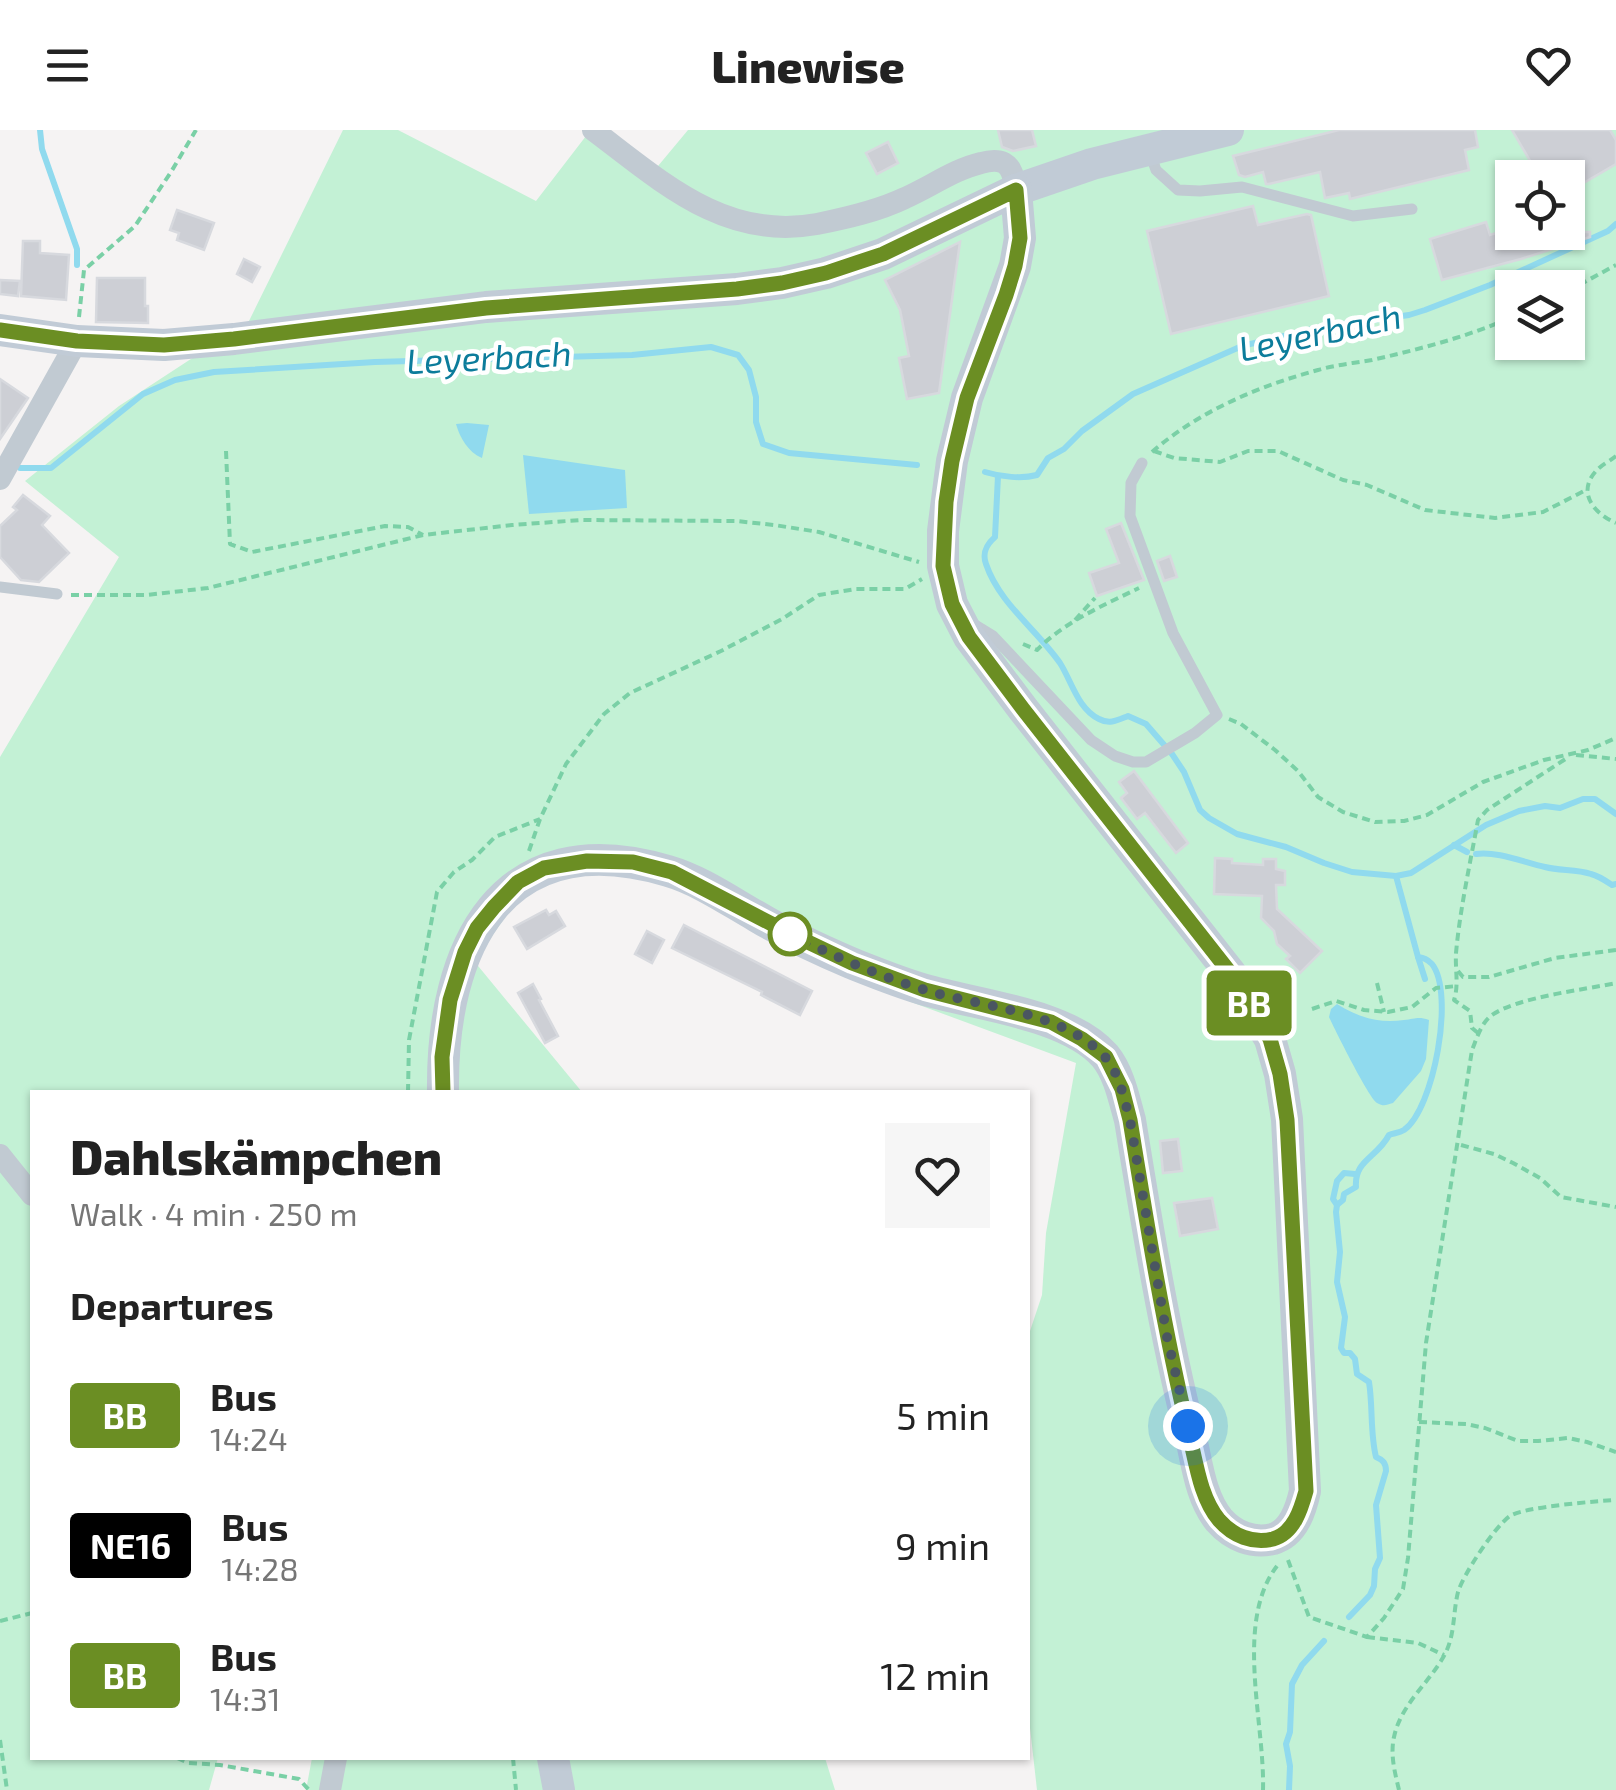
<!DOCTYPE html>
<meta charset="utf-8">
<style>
:root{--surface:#fff;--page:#f6f6f6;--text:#222;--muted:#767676}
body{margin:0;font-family:"Exo 2",sans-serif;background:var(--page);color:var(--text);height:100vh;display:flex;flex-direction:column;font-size:38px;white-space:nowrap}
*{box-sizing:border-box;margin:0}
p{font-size:32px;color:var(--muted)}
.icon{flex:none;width:55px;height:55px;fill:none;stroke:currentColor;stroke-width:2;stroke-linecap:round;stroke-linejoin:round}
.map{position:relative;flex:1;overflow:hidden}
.side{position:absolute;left:30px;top:960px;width:1000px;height:670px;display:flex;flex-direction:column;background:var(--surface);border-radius:0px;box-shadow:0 2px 8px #0004}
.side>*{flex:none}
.badge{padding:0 20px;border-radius:8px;font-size:35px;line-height:65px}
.buttons{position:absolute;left:1495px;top:30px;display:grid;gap:20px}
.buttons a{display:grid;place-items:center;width:90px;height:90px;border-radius:0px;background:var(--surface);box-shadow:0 2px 8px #0004;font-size:50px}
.you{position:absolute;width:50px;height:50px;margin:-25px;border:8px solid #fff;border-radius:50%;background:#1a73e8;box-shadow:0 0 0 15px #1a73e833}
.map>.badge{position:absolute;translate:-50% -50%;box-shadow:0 0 0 5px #fff}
h2{padding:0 40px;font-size:38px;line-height:90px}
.round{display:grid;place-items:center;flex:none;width:105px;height:105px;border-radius:0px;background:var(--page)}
.headline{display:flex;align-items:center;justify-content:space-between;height:170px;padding:0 40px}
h1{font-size:48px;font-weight:800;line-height:75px}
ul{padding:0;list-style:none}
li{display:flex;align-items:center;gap:30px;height:130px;padding:0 40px}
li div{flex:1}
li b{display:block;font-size:38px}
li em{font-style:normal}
li .badge{min-width:110px;font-weight:700;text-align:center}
header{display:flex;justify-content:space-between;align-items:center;height:130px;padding:0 40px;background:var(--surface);font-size:45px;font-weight:800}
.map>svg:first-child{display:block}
.green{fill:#c3f1d5;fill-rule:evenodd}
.water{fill:#90daee}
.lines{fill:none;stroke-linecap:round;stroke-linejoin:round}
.stream{stroke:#90daee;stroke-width:6}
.building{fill:#cdcfd5;stroke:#d7d9de;stroke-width:2.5}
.path{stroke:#7ad0a6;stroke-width:4;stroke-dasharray:8 5;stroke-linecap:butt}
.lane{stroke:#c1cad2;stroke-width:11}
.street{stroke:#c1cad2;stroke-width:22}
.secondary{stroke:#c1cbd6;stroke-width:32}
.line-casing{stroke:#fff;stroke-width:22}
.line{stroke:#6b8e23;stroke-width:15}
.walk{stroke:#4a5661;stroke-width:10;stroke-dasharray:0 18}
.stop-dot{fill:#fff;stroke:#6b8e23;stroke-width:5}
.labels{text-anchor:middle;stroke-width:9;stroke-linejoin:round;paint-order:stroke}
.water-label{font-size:35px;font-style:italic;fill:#0c7c9b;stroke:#fff}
</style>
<header><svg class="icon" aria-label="menu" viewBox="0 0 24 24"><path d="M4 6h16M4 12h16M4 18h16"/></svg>Linewise<svg class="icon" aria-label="heart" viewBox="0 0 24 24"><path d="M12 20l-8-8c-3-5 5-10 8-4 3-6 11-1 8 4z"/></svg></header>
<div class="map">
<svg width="1616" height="1660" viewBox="0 0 1616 1660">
<rect width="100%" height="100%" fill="#f5f3f3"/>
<!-- green -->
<g class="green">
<path d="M343,0H398L536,71L586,6L648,48L688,0H1616V1660H1037L1028,1580V1207L1042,1165L1046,1103L1076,933L903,869L708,769L639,743L570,744L519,768L474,831L582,962H32V1628H218L209,1660H0V627L119,427L25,351L119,276L249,191ZM1512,48H1568V102H1512ZM1512,158H1568V212H1512Z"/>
<polygon points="312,1628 825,1628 835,1660 306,1660"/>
</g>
<!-- water -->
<g class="water">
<path d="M467,293L489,295L482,328C468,322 460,308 456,294Z"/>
<polygon points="523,325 625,340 627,378 529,384"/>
<path d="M1337,874C1358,887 1379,894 1404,890C1415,889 1418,886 1429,890L1426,929L1421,941L1393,973C1386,975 1384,977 1377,973C1369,968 1335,900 1329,887L1331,879Z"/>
</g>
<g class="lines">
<!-- stream -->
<g class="stream">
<polyline points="40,0 42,19 77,119 77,135"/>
<polyline points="20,338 51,338 143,264 175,250 214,242 375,232 632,225 711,217 738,225 749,240 756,267 756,292 763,314 789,323 917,335"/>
<path d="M985,342C1001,347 1022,349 1037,345L1048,328L1064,319L1082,301L1133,264L1242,216L1321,197L1409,185L1425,180L1490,155L1608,101L1616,94"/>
<path d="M998,346L995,407C986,415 982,423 986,434C999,473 1037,500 1060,533C1072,552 1078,579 1099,589C1110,595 1118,590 1128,586L1146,594L1172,624L1184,642L1200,680L1209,688L1237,704L1286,717L1324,733L1352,742L1396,746L1411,743L1486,695L1519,681L1545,676L1560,678L1583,669H1595L1616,684"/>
<polyline points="1454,715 1467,722"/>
<path d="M1476,724C1497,721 1523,732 1545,737C1560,741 1576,739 1591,744C1599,746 1606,751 1612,755L1616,754"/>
<polyline points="1418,827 1425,849"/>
<polyline points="1337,1075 1333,1069 1337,1051 1344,1043 1355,1044"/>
<path d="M1349,1487L1370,1465L1374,1456L1375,1439L1380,1428L1376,1375L1386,1341C1386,1333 1383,1330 1376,1327C1370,1303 1373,1277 1369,1252L1357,1244L1355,1229L1350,1223H1344L1341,1218L1345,1187L1337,1152L1340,1122L1336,1082L1337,1075L1343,1070L1344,1064L1356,1057C1354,1030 1377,1028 1389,1005C1394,1003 1399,1003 1404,1000C1434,979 1455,863 1432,834C1427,829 1424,828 1418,827L1396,746"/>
<polyline points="1289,1660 1290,1636 1286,1614 1290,1602 1292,1554 1302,1535 1324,1511"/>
</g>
</g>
<!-- building -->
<g class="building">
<polygon points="998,0 1032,0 1036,16 1013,21 1002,17"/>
<polygon points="1339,0 1475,0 1478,17 1465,20 1469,40 1350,69 1349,63 1325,68 1320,42 1269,54 1266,54 1263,42 1245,47 1239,45 1233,26"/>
<polygon points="1512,0 1610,0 1616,10 1616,34 1568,62 1568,48 1540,48"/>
<polygon points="888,12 898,33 877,44 866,23"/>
<polygon points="1253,76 1258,95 1307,84 1311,85 1329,166 1171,204 1147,101"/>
<polygon points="177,80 214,93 204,120 177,110 179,103 170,100"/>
<polygon points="1486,92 1490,105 1512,98 1512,102 1521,102 1523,108 1542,102 1590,102 1590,107 1521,129 1442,150 1430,109"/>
<polygon points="23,111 40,111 40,123 69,125 66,170 21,166"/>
<polygon points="960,112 939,263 907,269 899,228 909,226 900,180 885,150"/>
<polygon points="244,129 260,137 252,152 237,144"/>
<polygon points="97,148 145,148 145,176 148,176 148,193 96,192"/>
<polygon points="0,150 20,151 18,166 0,164"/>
<polygon points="0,249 28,268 0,309"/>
<polygon points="23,365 50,386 42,395 69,423 39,452 21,450 0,427 0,396 17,380 13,377"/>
<polygon points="1121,393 1144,450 1097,466 1089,443 1119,433 1106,399"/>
<polygon points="1170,426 1177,447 1164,451 1157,431"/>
<polygon points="1134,641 1188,713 1176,723 1145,683 1137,689 1121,668 1127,663 1119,652"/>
<polygon points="1215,728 1232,729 1232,733 1263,735 1263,729 1276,729 1276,739 1285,741 1285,755 1276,755 1277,779 1322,821 1300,843 1286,829 1290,826 1277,814 1274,801 1261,788 1262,766 1214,764"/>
<polygon points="546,780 549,785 556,781 565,796 527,819 514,797"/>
<polygon points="684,795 812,861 800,885 761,865 762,862 672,818"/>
<polygon points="647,801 664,810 652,833 635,824"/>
<polygon points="533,854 541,869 539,870 558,906 545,913 518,863"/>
<polygon points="1178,1009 1182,1041 1163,1043 1160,1011"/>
<polygon points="1212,1068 1218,1099 1180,1106 1174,1073"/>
</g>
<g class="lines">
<!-- path -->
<g class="path">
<polyline points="1568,161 1616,135"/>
<polyline points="79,187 84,140 135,96 171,42 196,0"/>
<polyline points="226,321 230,414 252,422 385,396 408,397 423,405"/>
<polyline points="1154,321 1174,328 1220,332 1248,321 1278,321 1343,350 1367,355 1425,380 1495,388 1543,382 1588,359"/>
<path d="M1152,322C1199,281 1259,256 1318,240C1335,235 1354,233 1372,230C1420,219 1467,207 1512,187"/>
<path d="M1616,326C1610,331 1601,335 1596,341C1576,363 1595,384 1616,393"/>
<polyline points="71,465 147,465 208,458 423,405 512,395 581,390 736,391 774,395 819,402 919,432"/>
<polyline points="1075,490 1095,468"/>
<path d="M1023,514L1037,520C1064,492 1104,475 1139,458"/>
<polyline points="1229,589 1241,594 1275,620 1298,641 1318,667 1343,682 1375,692 1404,691 1427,685 1483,652 1544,630 1588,620 1616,608"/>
<polyline points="1576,625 1616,629"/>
<polyline points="529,721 540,689 566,634 604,584 630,563 721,521 782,489 819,465 856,459 905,459 922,449"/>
<polyline points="1458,841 1463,847 1489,847 1555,828 1616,820"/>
<polyline points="1377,853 1384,882"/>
<polyline points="1312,879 1336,871 1364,880 1388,882 1412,877 1436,858 1457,856"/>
<path d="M1478,903L1472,898L1470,881L1454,870C1459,855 1455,839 1456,823C1460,779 1470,734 1478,690L1487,680L1567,628"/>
<polyline points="408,962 409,910 437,762 454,742 472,730 495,707 540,689"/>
<polyline points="1461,1015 1494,1024 1513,1033 1540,1048 1561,1067 1616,1077"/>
<polyline points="1419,1292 1466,1294 1485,1298 1518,1311 1538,1311 1568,1308 1587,1312 1616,1322"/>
<path d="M1288,1430L1309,1487L1367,1507L1384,1488L1403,1459L1408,1428L1426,1213L1472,920C1477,908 1481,893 1492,885C1518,867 1583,860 1616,853"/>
<polyline points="0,1491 32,1483"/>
<polyline points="1367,1507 1418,1513 1444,1525"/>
<polyline points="0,1610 7,1660"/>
<polyline points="177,1628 189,1633 220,1635 299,1649 309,1660"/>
<polyline points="513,1628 516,1660"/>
<path d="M1263,1660C1265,1593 1234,1492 1277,1436"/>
<path d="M1399,1660C1395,1643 1390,1625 1394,1607C1401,1573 1431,1552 1446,1522C1455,1503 1453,1482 1458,1462C1463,1445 1495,1396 1510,1386C1523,1377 1597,1371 1616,1370"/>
</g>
<!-- lane -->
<g class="lane">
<polyline points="1150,23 1156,40 1178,60 1200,61 1242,57 1353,86 1412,79"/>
<polyline points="0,457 57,464"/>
<polyline points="975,495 993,506 1091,610 1115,626 1133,632 1146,632 1195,603 1217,585 1173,503 1130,386 1131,353 1142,333"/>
</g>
<!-- street -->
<g class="street">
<path d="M593,0C662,52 725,111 817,94C847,88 878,81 905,68C930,57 955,39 981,33C988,31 998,30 1004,33C1013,38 1014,50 1016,60"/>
<polyline points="0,349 77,211"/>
<polyline points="0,1025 32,1065"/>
<polyline points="330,1660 336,1628"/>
</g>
<!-- secondary -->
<g class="secondary">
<polyline points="0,200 77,211 164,215 234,209 486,177 737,159 782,153 826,143 883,124 1016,60 1092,34 1228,0"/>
<path d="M443,962C441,818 501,691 668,741C699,750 728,770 756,786C786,804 818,819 851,833C876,843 903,854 929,861C980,875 1070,885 1105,926C1119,943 1124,969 1130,990C1147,1095 1164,1201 1190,1304C1197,1332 1200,1367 1219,1390C1233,1406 1253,1414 1273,1409C1294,1403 1301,1379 1305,1361L1287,989L1280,944L1270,909L1231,844L1023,579L969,507L952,474L943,436V401L952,331L967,268L1015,136L1020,108L1016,60"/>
<polyline points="553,1628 559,1660"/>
</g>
</g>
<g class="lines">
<defs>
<path id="line" d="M0,200L77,211L164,215L234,209L486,178L737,159L782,153L826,143L883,124L1016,60L1020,108L1015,136L1006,165L967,268L952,331L946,372L943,436L952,474L969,507L1023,579L1231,844L1270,909L1280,944L1287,990L1306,1361C1301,1379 1294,1403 1273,1409C1253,1414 1233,1406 1219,1390C1200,1367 1196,1332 1189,1304C1164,1200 1147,1095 1130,990L1122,959L1106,927L1082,909L1051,892L925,860L852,833L791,804L672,742L633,732L587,731L544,738L518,752L494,777L477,798L465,822L450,870L442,927L443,962"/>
</defs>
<!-- line casing -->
<use href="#line" class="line-casing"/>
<!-- line -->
<use href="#line" class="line"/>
<!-- walk -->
<path class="walk" d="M790,804C833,826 879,846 925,860C981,877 1062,881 1104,926C1119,941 1124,969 1130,990L1167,1207L1188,1296"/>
</g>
<!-- markers -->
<circle class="stop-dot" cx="790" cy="804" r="20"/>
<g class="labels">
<!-- water labels -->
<g class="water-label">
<text transform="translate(1320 203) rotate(-12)" y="12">Leyerbach</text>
<text transform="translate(489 228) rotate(-3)" y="12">Leyerbach</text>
</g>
</g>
</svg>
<div class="buttons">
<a><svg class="icon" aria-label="locate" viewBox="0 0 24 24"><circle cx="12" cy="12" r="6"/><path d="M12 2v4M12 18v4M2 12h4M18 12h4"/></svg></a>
<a><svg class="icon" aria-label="layers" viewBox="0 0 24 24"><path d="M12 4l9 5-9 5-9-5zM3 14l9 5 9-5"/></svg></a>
</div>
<div class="you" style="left:1188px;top:1296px"></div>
<b class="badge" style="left:1249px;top:873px;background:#6b8e23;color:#fff">BB</b>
<section class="side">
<div class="headline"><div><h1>Dahlskämpchen</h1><p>Walk · 4 min · 250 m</p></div><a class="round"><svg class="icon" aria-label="heart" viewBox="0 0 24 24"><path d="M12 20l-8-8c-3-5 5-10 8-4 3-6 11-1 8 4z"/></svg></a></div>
<h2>Departures</h2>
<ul>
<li><span class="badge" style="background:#6b8e23;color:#fff">BB</span><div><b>Bus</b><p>14:24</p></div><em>5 min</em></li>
<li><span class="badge" style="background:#000;color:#fff">NE16</span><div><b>Bus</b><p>14:28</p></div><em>9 min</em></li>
<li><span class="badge" style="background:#6b8e23;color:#fff">BB</span><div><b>Bus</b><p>14:31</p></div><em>12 min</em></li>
</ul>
</section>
</div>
